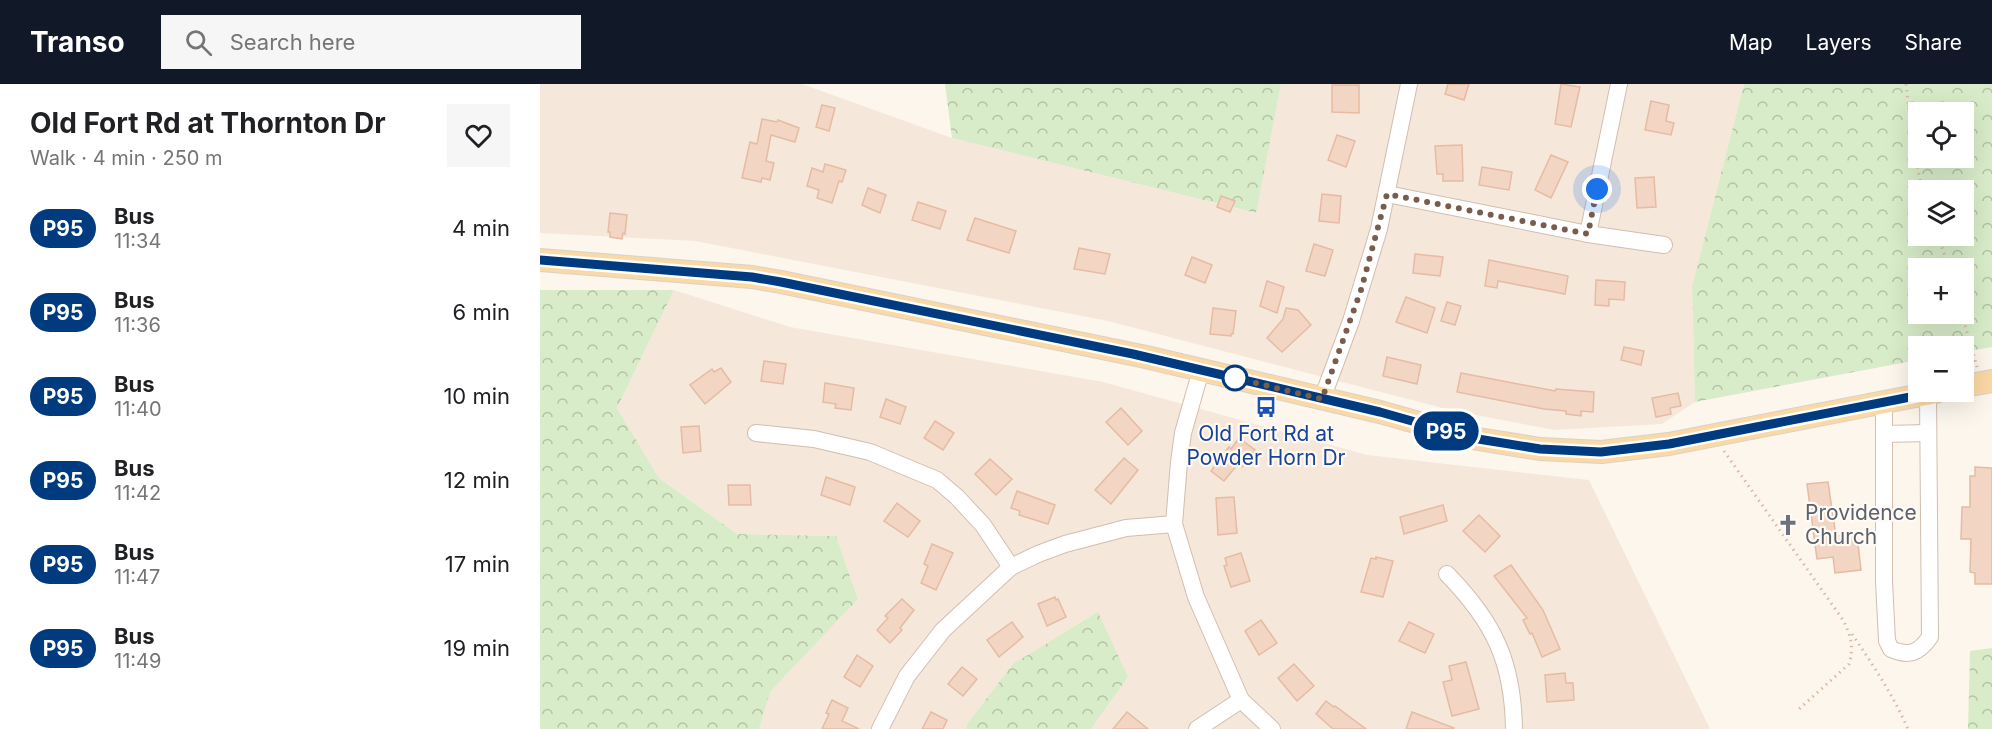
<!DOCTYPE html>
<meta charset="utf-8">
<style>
:root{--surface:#fff;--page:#f6f6f6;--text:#202124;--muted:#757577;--accent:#111827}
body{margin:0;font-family:Inter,sans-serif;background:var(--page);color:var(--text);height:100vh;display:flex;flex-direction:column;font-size:22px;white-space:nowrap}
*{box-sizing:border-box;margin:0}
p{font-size:20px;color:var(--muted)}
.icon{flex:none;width:33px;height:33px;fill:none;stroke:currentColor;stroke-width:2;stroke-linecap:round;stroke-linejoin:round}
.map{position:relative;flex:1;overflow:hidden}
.drawer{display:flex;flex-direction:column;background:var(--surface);width:540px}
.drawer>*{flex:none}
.badge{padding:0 12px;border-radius:20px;font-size:21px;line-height:39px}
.buttons{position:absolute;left:1368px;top:18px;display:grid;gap:12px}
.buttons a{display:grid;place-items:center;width:66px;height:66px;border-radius:0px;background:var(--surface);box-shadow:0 6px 24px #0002;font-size:30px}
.you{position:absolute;width:30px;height:30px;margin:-15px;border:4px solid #fff;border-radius:50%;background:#1a73e8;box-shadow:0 0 0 9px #1a73e833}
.map>.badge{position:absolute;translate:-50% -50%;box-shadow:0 0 0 3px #fff}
.round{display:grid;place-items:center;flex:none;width:63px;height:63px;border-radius:0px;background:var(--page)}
.head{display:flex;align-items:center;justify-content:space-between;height:102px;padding:0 30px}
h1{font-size:28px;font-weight:700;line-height:45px}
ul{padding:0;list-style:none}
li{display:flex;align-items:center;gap:18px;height:84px;padding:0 30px}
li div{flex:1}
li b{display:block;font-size:22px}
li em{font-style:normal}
li .badge{min-width:66px;font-weight:700;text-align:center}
header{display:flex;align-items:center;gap:36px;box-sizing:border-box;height:84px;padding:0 30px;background:var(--accent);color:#fff}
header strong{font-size:28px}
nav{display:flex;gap:33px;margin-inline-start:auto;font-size:21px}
.search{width:420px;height:54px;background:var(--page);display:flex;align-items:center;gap:15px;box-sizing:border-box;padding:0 21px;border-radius:0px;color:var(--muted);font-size:22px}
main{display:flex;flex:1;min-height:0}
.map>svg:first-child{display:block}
.residential{fill:#f5e8da}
.forest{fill:url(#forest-crowns);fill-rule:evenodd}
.building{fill:#f3d5c3;stroke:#e6bba3;stroke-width:1.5}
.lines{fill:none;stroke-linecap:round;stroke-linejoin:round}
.minor-casing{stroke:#d1beb0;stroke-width:18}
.major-casing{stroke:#dad1cd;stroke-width:24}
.path{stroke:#d9b8a5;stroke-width:3;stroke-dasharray:1.5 4.5;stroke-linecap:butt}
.minor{stroke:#fff;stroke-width:16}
.major{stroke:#fbd9a5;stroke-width:22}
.line-casing{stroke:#fff;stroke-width:14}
.line{stroke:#003b80;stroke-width:9}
.walk{stroke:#7a5c4d;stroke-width:6;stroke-dasharray:0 10.8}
.stop-dot{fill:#fff;stroke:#003b80;stroke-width:3}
.labels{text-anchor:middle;stroke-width:4.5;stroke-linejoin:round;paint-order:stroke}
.transit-label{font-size:21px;fill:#164399;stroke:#fffaf3}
.worship-label{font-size:21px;fill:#5b616d;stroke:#fffaf3;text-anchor:start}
</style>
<header>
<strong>Transo</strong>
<div class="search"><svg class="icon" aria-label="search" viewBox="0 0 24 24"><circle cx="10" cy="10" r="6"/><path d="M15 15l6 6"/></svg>Search here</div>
<nav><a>Map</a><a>Layers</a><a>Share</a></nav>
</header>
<main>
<section class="drawer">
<div class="head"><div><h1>Old Fort Rd at Thornton Dr</h1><p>Walk · 4 min · 250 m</p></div><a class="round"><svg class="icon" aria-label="heart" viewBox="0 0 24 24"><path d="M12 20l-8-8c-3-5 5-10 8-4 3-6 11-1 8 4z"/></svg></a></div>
<ul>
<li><span class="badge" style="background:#003b80;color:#fff">P95</span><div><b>Bus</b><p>11:34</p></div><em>4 min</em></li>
<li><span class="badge" style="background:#003b80;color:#fff">P95</span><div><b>Bus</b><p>11:36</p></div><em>6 min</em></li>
<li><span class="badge" style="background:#003b80;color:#fff">P95</span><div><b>Bus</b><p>11:40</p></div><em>10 min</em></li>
<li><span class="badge" style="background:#003b80;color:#fff">P95</span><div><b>Bus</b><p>11:42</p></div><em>12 min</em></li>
<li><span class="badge" style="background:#003b80;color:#fff">P95</span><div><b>Bus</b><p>11:47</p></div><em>17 min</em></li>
<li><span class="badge" style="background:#003b80;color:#fff">P95</span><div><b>Bus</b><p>11:49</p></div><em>19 min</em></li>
</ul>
</section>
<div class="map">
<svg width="1452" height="645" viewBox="0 0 1452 645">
<defs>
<pattern id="forest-crowns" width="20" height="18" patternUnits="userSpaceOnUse" patternTransform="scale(1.5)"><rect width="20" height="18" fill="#d8ecc9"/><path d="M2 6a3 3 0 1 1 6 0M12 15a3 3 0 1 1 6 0" fill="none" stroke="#b4c2a5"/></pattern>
</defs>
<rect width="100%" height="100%" fill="#fdf6ec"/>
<!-- residential -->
<g class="residential">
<polygon points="0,0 262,0 412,54 715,129 741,0 1204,0 1152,202 1155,318 1122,340 1015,346 914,327 568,237 155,157 0,149"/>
<polygon points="134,206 250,243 563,298 827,371 1049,396 1170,645 551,645 588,593 473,580 427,640 426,645 219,645 230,608 318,515 296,452 197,450 119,394 77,324"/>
</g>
<!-- forest -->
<g class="forest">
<polygon points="405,0 741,0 716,129 412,54"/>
<path d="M1204,0H1452V263L1424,268V262H1378V276L1155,318L1152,202ZM1424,28V74H1378V28ZM1424,106V152H1378V106ZM1378,184H1424V230H1378Z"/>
<polygon points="0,206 134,206 77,324 119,394 197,450 296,452 318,515 230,608 219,645 0,645"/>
<polygon points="558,528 588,593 551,645 426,645 427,640 473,580"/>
<polygon points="1452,564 1452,645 1428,645 1430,567"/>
</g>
<!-- building -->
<g class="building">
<polygon points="908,0 929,0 924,16 905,10"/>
<polygon points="1021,0 1040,3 1031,43 1015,40"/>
<polygon points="792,1 819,1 819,29 792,28"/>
<polygon points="1111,17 1129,21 1126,37 1134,39 1131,51 1105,46"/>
<polygon points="282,21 295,24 289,47 276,43"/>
<polygon points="222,35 237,38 238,36 259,44 255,58 231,51 226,77 234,79 230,96 222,94 221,98 202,94 210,58 217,60"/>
<polygon points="797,51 815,57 806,83 788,76"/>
<polygon points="922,61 923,97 903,97 903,90 897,90 895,62"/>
<polygon points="1011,71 1028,78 1011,114 995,106"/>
<polygon points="285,80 306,86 302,98 299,97 292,119 277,114 279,106 267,102 272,84 283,88"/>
<polygon points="942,83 972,88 969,106 939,101"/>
<polygon points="1114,93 1116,123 1097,124 1095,94"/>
<polygon points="328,104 346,111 340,129 322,121"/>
<polygon points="782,110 801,112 799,139 779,137"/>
<polygon points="681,112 695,117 690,128 677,123"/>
<polygon points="378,118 406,127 400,145 372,136"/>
<polygon points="70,129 87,131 85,150 83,149 82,155 70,153 70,148 68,148"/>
<polygon points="435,134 476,147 469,169 427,156"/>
<polygon points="774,160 793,166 785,192 766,187"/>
<polygon points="539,164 570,170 565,190 534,185"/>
<polygon points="875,170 903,173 900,192 873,189"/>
<polygon points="652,173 672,181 665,199 645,191"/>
<polygon points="949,176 1028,192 1025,210 958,197 957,204 945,202"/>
<polygon points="1056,196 1085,198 1084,216 1069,215 1069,222 1055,221"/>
<polygon points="727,197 744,203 737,229 720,222"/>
<polygon points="866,213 895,224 887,249 856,238"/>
<polygon points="907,218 921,222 915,241 901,237"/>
<polygon points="673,224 696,227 693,250 691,250 691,252 670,250"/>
<polygon points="746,224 758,226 771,241 742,268 727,254 743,235"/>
<polygon points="1084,263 1104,267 1101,281 1081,276"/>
<polygon points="847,273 881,281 877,300 843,292"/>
<polygon points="224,277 246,280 243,300 221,297"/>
<polygon points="181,284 191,298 165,320 150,301 172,285 174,288"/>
<polygon points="921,289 1015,307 1016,305 1054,308 1053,328 1041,327 1041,332 1026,330 1026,327 1004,325 917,308"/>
<polygon points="285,299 314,304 311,326 295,324 296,320 283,318"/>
<polygon points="1138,309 1141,322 1130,324 1131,330 1116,333 1112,314"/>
<polygon points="346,315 366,323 360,340 340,333"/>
<polygon points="581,324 602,347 588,361 566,338"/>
<polygon points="395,337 414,349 403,366 384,354"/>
<polygon points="159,342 161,367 143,369 141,343"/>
<polygon points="699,354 715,366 702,383 698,380 684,397 671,387 689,363 691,365"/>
<polygon points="584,374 598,386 571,420 555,406"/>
<polygon points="450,375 472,395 456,411 435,390"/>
<polygon points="1435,383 1452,384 1452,500 1435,500 1435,489 1430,488 1431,455 1421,455 1422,423 1430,423 1430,392 1435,392"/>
<polygon points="286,393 315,403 310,421 281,411"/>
<polygon points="1288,398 1296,452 1315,450 1317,451 1321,486 1295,489 1293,473 1277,475 1267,400"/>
<polygon points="188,401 210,401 211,421 189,421"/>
<polygon points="477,407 515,421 508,440 479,431 480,427 471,424"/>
<polygon points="694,413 697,449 678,451 676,414"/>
<polygon points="357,419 380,437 368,453 344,437"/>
<polygon points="903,421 907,437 864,450 860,433"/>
<polygon points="939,431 960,452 945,468 923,447"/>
<polygon points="392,460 413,469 396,506 381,499 388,482 384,480"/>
<polygon points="701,469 710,497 691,503 684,482 687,481 685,474"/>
<polygon points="836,473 853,477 843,513 821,508 831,474 836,475"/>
<polygon points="971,481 1003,526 1020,565 1002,573 992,549 990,550 983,536 987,534 954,492"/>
<polygon points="515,513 516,516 518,515 526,533 507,542 498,520"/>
<polygon points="362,515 374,526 360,544 362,546 350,559 337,546 348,534 345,532"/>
<polygon points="721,536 737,559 719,571 705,547"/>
<polygon points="472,538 483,553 459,573 447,556"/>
<polygon points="869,538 894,550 885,569 859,557"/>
<polygon points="317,571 333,582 320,603 304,593"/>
<polygon points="926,578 939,625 912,632 903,598 912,596 909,582"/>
<polygon points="754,580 774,602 757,617 738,594"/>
<polygon points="422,583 437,595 423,612 408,600"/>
<polygon points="1025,589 1026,599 1033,599 1034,616 1007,618 1005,591"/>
<polygon points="292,616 308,624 302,637 319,645 282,645 289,630 286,629"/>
<polygon points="786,617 794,623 795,622 826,645 793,645 776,630"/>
<polygon points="391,628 407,636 403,645 382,645"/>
<polygon points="587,628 608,645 573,645"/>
<polygon points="872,628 914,644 913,645 866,645"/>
</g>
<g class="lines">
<defs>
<g id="minor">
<polyline points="847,110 1048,150 1124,161"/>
<polyline points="1048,150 1079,0"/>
<polyline points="661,286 643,349 639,378 634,440 656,513 701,616 732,645"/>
<polyline points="782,315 811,237 839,145 869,0"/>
<path d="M1344,318V497L1347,557L1351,565C1369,573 1379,569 1390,553L1388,309"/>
<polyline points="216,349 274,355 330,368 397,396 417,413 443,441 471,483"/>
<polyline points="1344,350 1388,349"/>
<path d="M907,490C954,538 973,578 974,645"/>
<polyline points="340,645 367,592 403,546 471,483 498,470 525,460 586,444 634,440"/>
<polyline points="657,645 701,616"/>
</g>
<g id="major">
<polyline points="0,176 212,193 241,198 606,273 840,328 932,354 1000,365 1061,368 1129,360 1396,308"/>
<polyline points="1424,302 1452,297"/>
</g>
</defs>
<!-- minor casing -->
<use href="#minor" class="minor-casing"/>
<!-- major casing -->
<use href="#major" class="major-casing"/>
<!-- path -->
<g class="path">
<polyline points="1366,0 1372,54 1382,106"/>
<polyline points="1398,152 1409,184"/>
<polyline points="1422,230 1437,283"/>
<path d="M1184,367L1303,536C1311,551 1314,564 1309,580L1258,626"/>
<path d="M1312,550C1333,581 1353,611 1368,645"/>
</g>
<!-- minor -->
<use href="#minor" class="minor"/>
<!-- major -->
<use href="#major" class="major"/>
</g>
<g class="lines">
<defs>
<polyline id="line" points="0,176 212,193 241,198 593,270 840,328 932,354 1000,365 1061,368 1129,360 1396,308"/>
</defs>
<!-- line casing -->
<use href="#line" class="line-casing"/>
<!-- line -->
<use href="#line" class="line"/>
<!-- walk -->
<polyline class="walk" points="695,294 782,315 821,206 847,110 1048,150 1057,105"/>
</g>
<!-- icons -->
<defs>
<symbol id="bus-bare" viewBox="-9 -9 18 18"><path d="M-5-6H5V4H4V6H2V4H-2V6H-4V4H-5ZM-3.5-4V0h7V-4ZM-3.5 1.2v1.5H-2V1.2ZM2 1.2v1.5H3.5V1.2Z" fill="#1a4fb4" stroke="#fffaf3" stroke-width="2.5" paint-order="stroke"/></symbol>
<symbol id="church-bare" viewBox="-9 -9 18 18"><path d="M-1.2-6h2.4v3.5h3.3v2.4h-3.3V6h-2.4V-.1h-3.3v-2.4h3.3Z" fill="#6b7280" stroke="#fffaf3" stroke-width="2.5" paint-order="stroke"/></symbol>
</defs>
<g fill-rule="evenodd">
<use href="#bus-bare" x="711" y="308" width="30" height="30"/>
<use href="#church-bare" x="1233" y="426" width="30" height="30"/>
</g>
<!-- markers -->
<circle class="stop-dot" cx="695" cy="294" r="12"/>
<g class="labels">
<!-- transit labels -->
<g class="transit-label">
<text x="726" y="357">Old Fort Rd at<tspan x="726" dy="24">Powder Horn Dr</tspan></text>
</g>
<!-- worship labels -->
<g class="worship-label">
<text x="1265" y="436">Providence<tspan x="1265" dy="24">Church</tspan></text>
</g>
</g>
</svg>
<div class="buttons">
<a><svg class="icon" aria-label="locate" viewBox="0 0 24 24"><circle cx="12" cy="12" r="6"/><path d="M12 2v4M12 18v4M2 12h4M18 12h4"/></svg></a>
<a><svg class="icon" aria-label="layers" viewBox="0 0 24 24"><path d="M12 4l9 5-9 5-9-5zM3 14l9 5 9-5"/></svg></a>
<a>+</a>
<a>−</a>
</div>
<div class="you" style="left:1057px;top:105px"></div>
<b class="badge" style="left:906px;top:347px;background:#003b80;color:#fff">P95</b>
</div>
</main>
